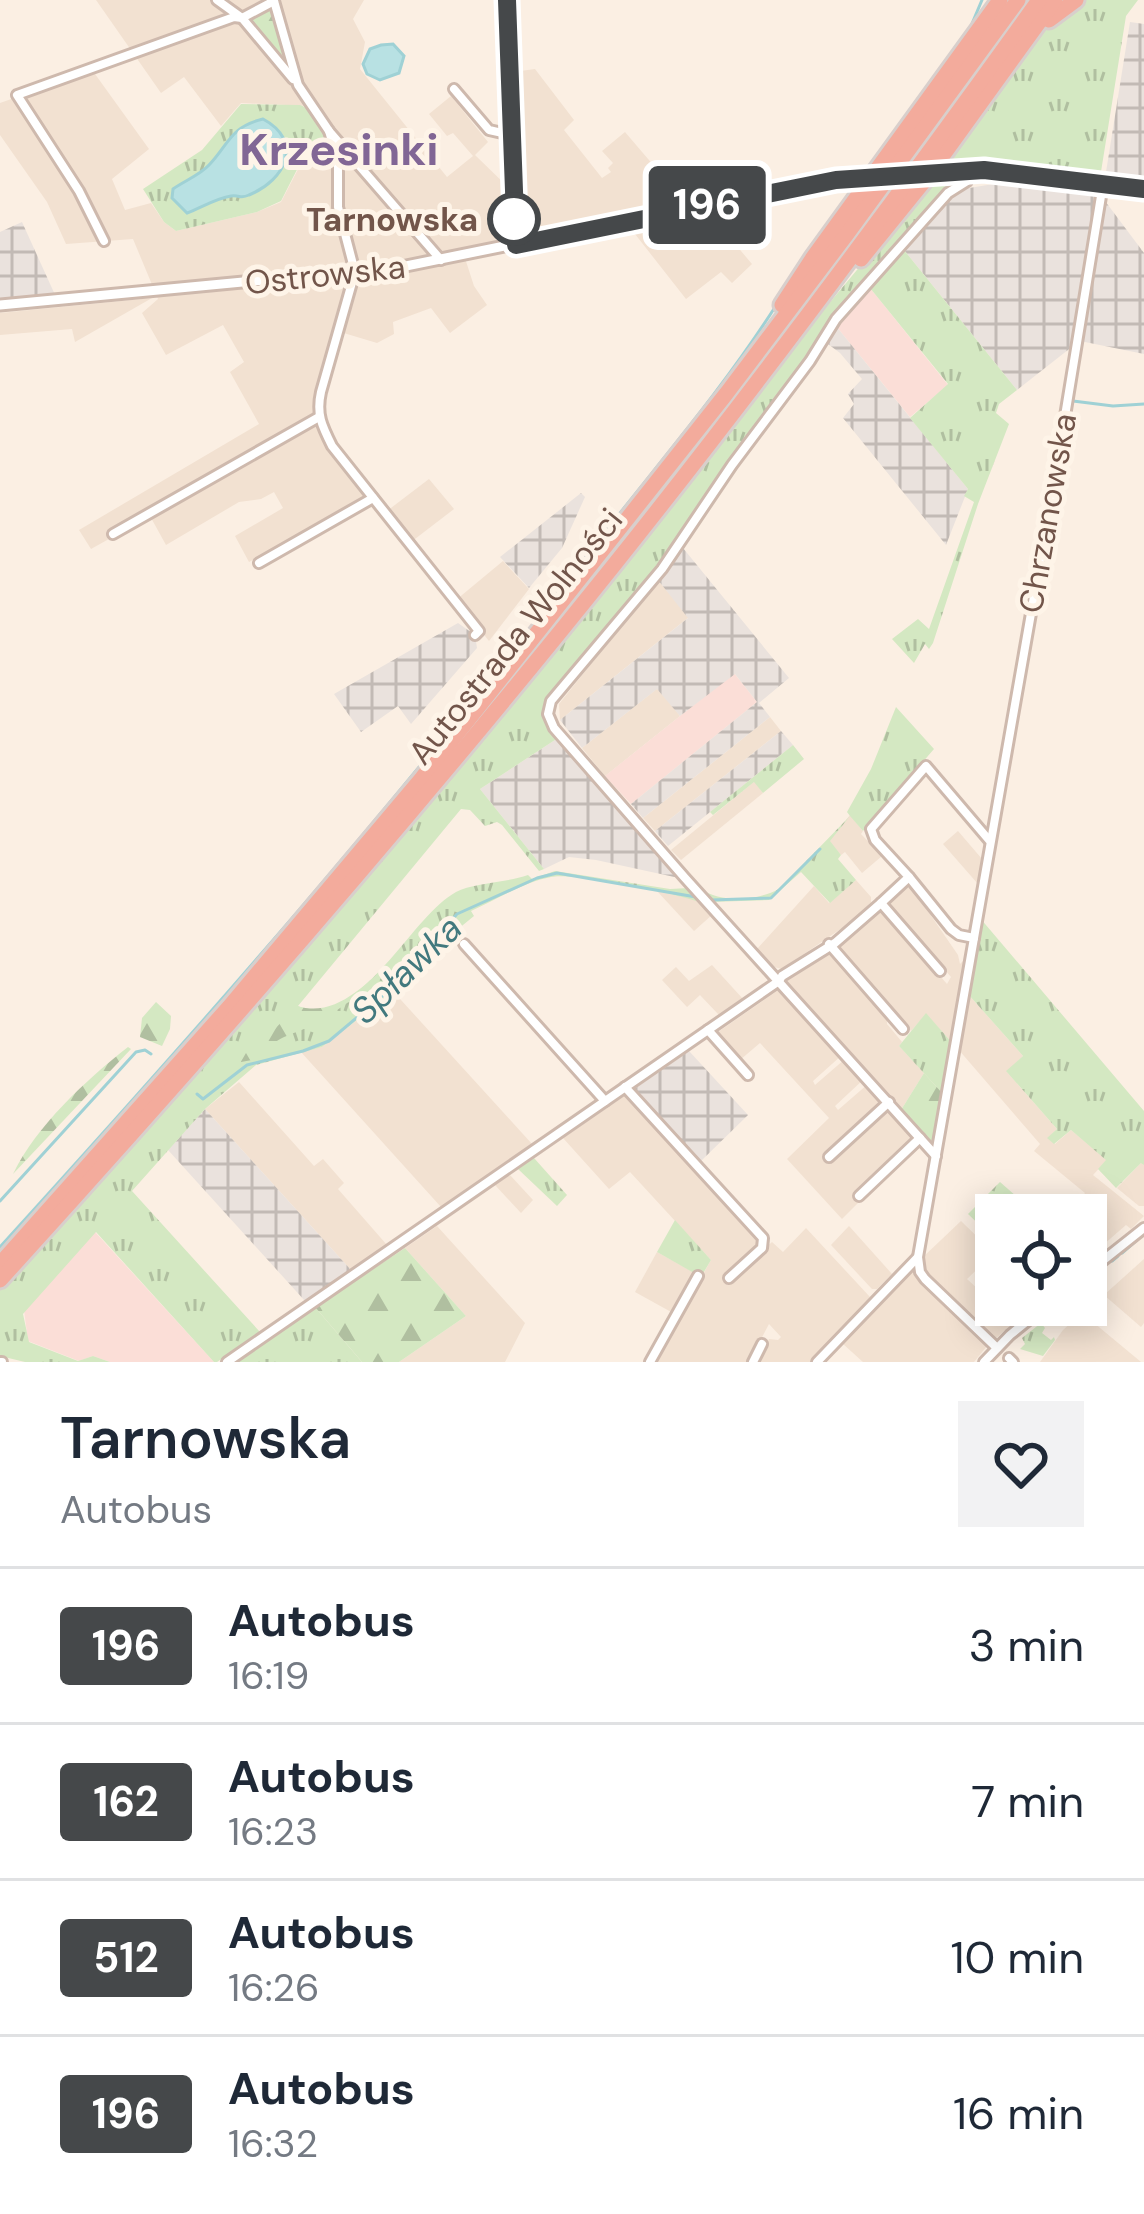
<!DOCTYPE html>
<html lang="pl">
<meta charset="utf-8">
<style>
:root{--surface:#fff;--page:#f2f2f3;--text:#1f2937;--muted:#747a83;--line:#e0e1e3}
body{margin:0;font-family:"DM Sans",sans-serif;background:var(--page);color:var(--text);height:100vh;display:flex;flex-direction:column;font-size:45px;white-space:nowrap}
*{box-sizing:border-box;margin:0}
p{font-size:39px;color:var(--muted)}
.icon{flex:none;width:66px;height:66px;fill:none;stroke:currentColor;stroke-width:2;stroke-linecap:round;stroke-linejoin:round}
.map{position:relative;height:1362px;overflow:hidden}
.drawer{display:flex;flex-direction:column;background:var(--surface);flex:1}
.drawer>*{flex:none}
.badge{padding:0 24px;border-radius:9px;font-size:42px;line-height:78px}
.controls{position:absolute;left:975px;top:1194px;display:grid;gap:24px}
.controls a{display:grid;place-items:center;width:132px;height:132px;border-radius:0px;background:var(--surface);box-shadow:0 6px 30px #0003;font-size:60px}
.map>.badge{position:absolute;translate:-50% -50%;box-shadow:0 0 0 6px #fff}
.round{display:grid;place-items:center;flex:none;width:126px;height:126px;border-radius:0px;background:var(--page)}
.overview{display:flex;align-items:center;justify-content:space-between;height:204px;padding:0 60px}
h1{font-size:57px;font-weight:600;line-height:90px}
ul{padding:0;list-style:none}
li{display:flex;align-items:center;gap:36px;height:156px;padding:0 60px;border-top:3px solid var(--line)}
li div{flex:1}
li b{display:block;font-size:45px}
li em{font-style:normal}
li .badge{min-width:132px;font-weight:700;text-align:center}
.map>svg:first-child{display:block}
.residential{fill:#f2e1d1}
.commercial{fill:#fbded7}
.industrial{fill:url(#industrial-grid)}
.grass{fill:url(#grass-tufts)}
.forest{fill:url(#forest-firs)}
.water{fill:#b8e1e3;stroke:#9fd1d5;stroke-width:3}
.lines{fill:none;stroke-linecap:round;stroke-linejoin:round}
.stream{stroke:#9fd1d5;stroke-width:3}
.minor-casing{stroke:#ceb9ad;stroke-width:14}
.tertiary-casing{stroke:#ceb9ad;stroke-width:15}
.motorway-casing{stroke:#d8cfcc;stroke-width:21}
.minor{stroke:#fff;stroke-width:8}
.tertiary{stroke:#fff;stroke-width:9}
.motorway{stroke:#f3ab9c;stroke-width:15}
.tertiary-bridge-casing{stroke:#ceb9ad;stroke-width:15;stroke-linecap:butt}
.tertiary-bridge{stroke:#fff;stroke-width:9}
.line-casing{stroke:#fff;stroke-width:27}
.line{stroke:#45484a;stroke-width:18}
.stop-dot{fill:#fff;stroke:#45484a;stroke-width:6}
.labels{text-anchor:middle;stroke-width:10;stroke-linejoin:round;paint-order:stroke}
.stop-label{font-size:33px;font-weight:bold;fill:#72554a;stroke:#fef4e8;text-anchor:end}
.street-label{font-size:33px;fill:#72554a;stroke:#fef4e8}
.water-label{font-size:36px;font-style:italic;fill:#42797e;stroke:#fef4e8}
.district-label{font-size:45px;font-weight:bold;fill:#816695;stroke:#fef4e8}
</style>
<div class="map">
<svg width="1144" height="1362" viewBox="0 0 1144 1362">
<defs>
<pattern id="industrial-grid" width="8" height="8" patternUnits="userSpaceOnUse" patternTransform="scale(3)"><rect width="8" height="8" fill="#eae2dd"/><path d="M0 4h8M4 0v8" fill="none" stroke="#c2bab5"/></pattern>
<pattern id="grass-tufts" width="24" height="20" patternUnits="userSpaceOnUse" patternTransform="scale(3)"><rect width="24" height="20" fill="#d4e8c2"/><path d="M3 7l-1-3M5 7V3M7 7l1-3M15 17l-1-3M17 17v-4M19 17l1-3" fill="none" stroke="#b0bfa0"/></pattern>
<pattern id="forest-firs" width="22" height="20" patternUnits="userSpaceOnUse" patternTransform="scale(3)"><rect width="22" height="20" fill="#d4e8c2"/><path d="M5 1l3.5 6h-7zM16 11l3.5 6h-7z" fill="#b0bfa0"/></pattern>
</defs>
<rect width="100%" height="100%" fill="#fbefe3"/>
<!-- residential -->
<g class="residential">
<polygon points="96,0 364,0 353,19 365,42 360,69 447,177 473,156 453,133 447,136 429,114 451,96 488,142 475,155 513,192 513,72 535,69 574,120 564,130 602,178 611,172 608,168 613,163 602,151 625,132 690,208 703,206 752,264 732,283 721,272 686,299 624,220 463,252 474,286 487,305 450,333 431,308 393,322 394,334 377,343 337,331 315,403 316,426 328,448 367,498 249,562 235,536 283,508 274,492 261,499 239,502 166,545 150,516 91,549 79,530 259,424 230,372 244,362 223,325 166,355 142,313 158,299 133,239 66,244 47,202 0,135 0,103 48,86 95,74 149,149 112,179 125,210 151,203 164,222 176,231 257,212 281,202 309,148 331,144 329,131 308,106 241,103 221,126 184,77 161,93"/>
<polygon points="152,298 75,342 72,329 0,335 0,313"/>
<polygon points="429,479 454,509 411,542 387,511"/>
<polygon points="503,561 529,589 489,641 456,600"/>
<polygon points="658,580 689,617 560,720 559,704"/>
<polygon points="658,688 680,716 605,776 582,748"/>
<polygon points="770,717 781,731 655,831 643,818"/>
<polygon points="755,781 763,793 681,860 671,850"/>
<polygon points="850,815 863,831 861,834 882,856 862,873 845,852 841,855 829,841"/>
<polygon points="958,831 982,859 978,884 943,844"/>
<polygon points="856,880 871,897 871,904 848,924 782,969 774,967 757,949 814,886 829,903"/>
<polygon points="906,888 912,888 958,955 960,964 969,955 953,1044 926,1014 911,1031 839,949 840,943 878,912 884,913 947,984 951,977 891,907 891,900"/>
<polygon points="657,891 697,900 713,914 694,931"/>
<polygon points="825,953 831,954 887,1017 887,1024 902,1042 899,1046 924,1073 901,1110 787,985 788,979"/>
<polygon points="712,965 743,999 719,1015 700,995 687,1007 662,980 676,967 689,981"/>
<polygon points="391,989 532,1144 441,1207 301,1052 322,1047 379,1003"/>
<polygon points="777,991 784,992 842,1055 813,1081 815,1085 845,1059 864,1079 835,1106 838,1110 868,1084 884,1102 824,1157 828,1163 889,1108 917,1138 855,1195 860,1201 842,1219 787,1159 829,1118 760,1043 740,1060 717,1035 718,1032"/>
<polygon points="968,994 1023,1056 1007,1072 1057,1129 1048,1138 1055,1144 1071,1130 1107,1160 1093,1175 1144,1216 1131,1229 1126,1225 1088,1258 1086,1215 1069,1215 1085,1193 1034,1151 1040,1144 958,1049"/>
<polygon points="239,1082 314,1166 323,1159 344,1183 338,1189 387,1245 351,1270 205,1109"/>
<polygon points="627,1094 761,1241 761,1246 730,1280 772,1242 783,1252 806,1228 870,1297 810,1362 757,1362 769,1339 778,1340 781,1337 769,1324 749,1362 654,1362 711,1260 630,1172 609,1189 563,1138"/>
<polygon points="1142,1162 1144,1165 1144,1206 1139,1206 1117,1188"/>
<polygon points="510,1175 533,1200 521,1213 495,1185"/>
<polygon points="961,1221 994,1253 967,1279 992,1302 996,1299 996,1305 1033,1305 994,1340 924,1274 922,1267 922,1258"/>
<polygon points="437,1226 525,1323 505,1362 399,1362 466,1316 405,1248"/>
<polygon points="849,1226 892,1274 877,1289 872,1289 831,1245"/>
<polygon points="657,1252 695,1273 673,1313 635,1292"/>
<polygon points="1144,1259 1144,1323 1141,1327 1104,1295"/>
<polygon points="911,1268 987,1346 974,1362 863,1362 842,1343"/>
<polygon points="1082,1313 1141,1362 1040,1362 1063,1330"/>
</g>
<!-- commercial -->
<g class="commercial">
<polygon points="870,288 948,385 910,417 836,326"/>
<polygon points="734,673 757,702 631,804 605,776"/>
<polygon points="95,1232 214,1362 110,1362 93,1356 79,1361 28,1341 24,1310"/>
</g>
<!-- industrial -->
<g class="industrial">
<polygon points="1130,22 1144,24 1144,181 1106,172"/>
<polygon points="1018,180 1101,191 1073,346 1017,390 904,250 957,190"/>
<polygon points="1105,201 1144,253 1144,354 1080,341"/>
<polygon points="22,222 56,297 0,300 0,232"/>
<polygon points="836,326 968,489 946,545 843,418 854,404 848,394 862,379 840,353 824,341"/>
<polygon points="581,493 585,497 562,548 529,588 500,557"/>
<polygon points="683,548 789,678 759,703 770,717 643,818 631,804 757,702 735,674 680,716 657,689 582,748 560,720 688,618 658,580"/>
<polygon points="458,623 475,635 477,648 411,724 398,706 361,732 334,694"/>
<polygon points="781,731 793,745 668,846 655,831"/>
<polygon points="558,738 587,775 679,878 596,860 569,857 544,869 480,789"/>
<polygon points="689,1051 748,1115 700,1162 633,1090"/>
<polygon points="205,1109 351,1270 305,1301 168,1150"/>
</g>
<!-- grass -->
<g class="grass">
<polygon points="1082,0 1138,0 1126,16 1100,178 1002,166 958,165 951,158 944,167 1028,46 1053,20"/>
<path d="M241,104L300,105C314,110 327,130 329,144L308,148L281,201L257,212L176,231L164,222L143,189L202,150Z"/>
<path d="M962,177L961,182L814,349L752,432L676,544L554,694L550,726L558,738L480,789L544,869L539,871L502,825L497,822L485,826L470,810L461,809L298,1006C361,1029 409,918 456,892C472,883 506,883 528,875L532,879L555,871L670,889L689,888L702,903C679,894 574,872 551,877C524,882 496,900 471,911L474,916L430,952L427,950L379,1003L322,1047L256,1065L205,1109L132,1191L260,1332L217,1362H214L96,1232L23,1314L29,1342L78,1361L93,1356L110,1362H25L0,1356V1290L236,1025L646,533L801,337L932,180L939,185L946,178Z"/>
<polygon points="891,181 903,181 558,628 188,1060"/>
<polygon points="904,250 1017,390 999,404 996,413 1009,424 978,504 933,643 929,649 925,644 914,663 892,639 918,619 929,629 974,502 964,496 968,489 910,418 948,384 870,288"/>
<path d="M896,707L934,749L863,831L850,816L830,841L841,855L838,859L856,880L830,903L801,872L769,900L710,902L700,889C722,903 756,901 779,889L850,816L847,812L871,769Z"/>
<polygon points="793,745 804,759 763,793 754,782 713,815 710,812"/>
<polygon points="980,918 1144,1111 1144,1165 1141,1163 1116,1188 1098,1169 1106,1160 1071,1130 1054,1144 1047,1138 1057,1129 1006,1071 1023,1056 968,994"/>
<polygon points="926,1013 953,1044 944,1095 899,1046"/>
<polygon points="534,1158 567,1195 557,1206 518,1169"/>
<polygon points="1000,1182 1038,1215 996,1215 996,1241 968,1214"/>
<polygon points="675,1220 711,1260 701,1277 657,1252"/>
<polygon points="315,1307 362,1362 233,1362"/>
<polygon points="1041,1323 1045,1328 1042,1333 1051,1340 1054,1337 1055,1340 1043,1356 1020,1349 1025,1344 1022,1338"/>
</g>
<!-- forest -->
<g class="forest">
<polygon points="269,5 275,9 292,75 246,19"/>
<path d="M390,961L394,969C368,987 342,1009 314,1024C288,1038 279,1033 258,1059L241,1062L238,1055L241,1046L254,1031L269,1035L297,1006C334,1018 365,986 390,961Z"/>
<polygon points="156,1002 171,1016 170,1029 162,1046 140,1037 142,1018"/>
<path d="M128,1047L131,1049L13,1174C36,1126 86,1080 128,1047Z"/>
<polygon points="924,1073 944,1095 935,1147 901,1110"/>
<polygon points="405,1248 466,1316 399,1362 362,1362 315,1307"/>
</g>
<!-- water -->
<g class="water">
<polygon points="393,44 404,56 399,73 380,80 367,74 363,64 370,49 381,45"/>
<path d="M263,119C304,141 286,180 249,195C240,199 241,195 231,196C217,198 200,208 187,213L172,198L173,189C184,181 200,175 209,165C229,144 230,127 263,119Z"/>
</g>
<g class="lines">
<!-- stream -->
<g class="stream">
<polyline points="971,26 982,0"/>
<polyline points="1073,401 1113,406 1144,404"/>
<polyline points="711,900 771,898 820,849"/>
<polyline points="197,1094 203,1099 247,1065 303,1051 329,1041 386,993 457,914 537,878 557,873 696,897"/>
<polyline points="0,1201 136,1052 145,1050 151,1054"/>
<polyline points="1142,1236 1144,1234"/>
<path d="M0,1247C202,1025 402,798 584,559C649,474 720,394 777,304"/>
<polyline points="1122,1253 1137,1240"/>
<polyline points="1112,1261 1118,1256"/>
<polyline points="1090,1277 1105,1266"/>
<polyline points="1043,1315 1055,1305"/>
</g>
<defs>
<g id="minor">
<polyline points="217,0 242,18 293,79"/>
<polyline points="274,1 298,85 329,131 441,260"/>
<polyline points="454,89 489,130 511,135"/>
<path d="M329,131L338,162V207L355,272L321,392C316,414 322,426 332,446L479,631L475,635"/>
<polyline points="104,241 79,191 17,95 234,17 242,18 274,1"/>
<polyline points="113,534 319,417"/>
<polyline points="259,563 373,498"/>
<polyline points="909,877 951,929 959,935 974,938"/>
<polyline points="881,903 909,877 875,840 871,829 926,766 989,840"/>
<polyline points="464,944 605,1101"/>
<polyline points="829,944 903,1029"/>
<polyline points="708,1030 748,1075"/>
<polyline points="625,1087 763,1238 762,1248 729,1278"/>
<polyline points="936,1156 685,878 554,728 548,714 551,701 662,569 732,465 810,361 836,319 948,193 967,181 971,170"/>
<polyline points="829,1157 889,1102"/>
<polyline points="859,1196 920,1138"/>
<polyline points="1086,1274 1144,1228"/>
<polyline points="997,1348 925,1279 920,1272 918,1257 1056,471 1103,184"/>
<polyline points="1009,1358 1013,1362"/>
<polyline points="0,1362 2,1362"/>
<polyline points="227,1362 779,981 782,976 835,943 881,903 940,971"/>
<polyline points="650,1362 698,1276"/>
<polyline points="753,1362 762,1344"/>
<polyline points="817,1362 917,1258"/>
<polyline points="984,1362 1010,1335 1047,1305"/>
</g>
<g id="tertiary">
<polyline points="507,0 516,245"/>
<polyline points="942,172 1001,171 1144,189"/>
<polyline points="0,305 401,267 800,186 861,178"/>
</g>
<g id="motorway">
<polyline points="1049,20 1076,0"/>
<polyline points="861,259 925,180 1055,0"/>
<polyline points="782,305 812,259 1000,0"/>
<polyline points="0,1264 229,1007 422,778 726,394 847,234 1018,0"/>
<path d="M0,1280C211,1048 418,810 614,565C761,381 902,191 1039,0"/>
</g>
</defs>
<!-- minor casing -->
<use href="#minor" class="minor-casing"/>
<!-- tertiary casing -->
<use href="#tertiary" class="tertiary-casing"/>
<!-- motorway casing -->
<use href="#motorway" class="motorway-casing"/>
<!-- minor -->
<use href="#minor" class="minor"/>
<!-- tertiary -->
<use href="#tertiary" class="tertiary"/>
<!-- motorway -->
<use href="#motorway" class="motorway"/>
<defs>
<polyline id="tertiary-bridge" points="861,178 942,172"/>
</defs>
<!-- tertiary-bridge casing -->
<use href="#tertiary-bridge" class="tertiary-bridge-casing"/>
<!-- tertiary-bridge -->
<use href="#tertiary-bridge" class="tertiary-bridge"/>
</g>
<g class="lines">
<defs>
<polyline id="line" points="507,0 516,245 836,180 984,170 1144,189"/>
</defs>
<!-- line casing -->
<use href="#line" class="line-casing"/>
<!-- line -->
<use href="#line" class="line"/>
</g>
<!-- markers -->
<circle class="stop-dot" cx="514" cy="219" r="24"/>
<g class="labels">
<!-- stop labels -->
<g class="stop-label">
<text x="478" y="231">Tarnowska</text>
</g>
<!-- street labels -->
<g class="street-label">
<text transform="translate(325 274) rotate(-6)" y="12">Ostrowska</text>
<text transform="translate(1047 513) rotate(-80)" y="12">Chrzanowska</text>
<text transform="translate(515 636) rotate(-51)" y="12">Autostrada Wolności</text>
</g>
<!-- water labels -->
<g class="water-label">
<text transform="translate(406 969) rotate(-44)" y="13">Spławka</text>
</g>
<!-- district labels -->
<g class="district-label">
<text x="339" y="165">Krzesinki</text>
</g>
</g>
</svg>
<div class="controls">
<a><svg class="icon" aria-label="locate" viewBox="0 0 24 24"><circle cx="12" cy="12" r="6"/><path d="M12 2v4M12 18v4M2 12h4M18 12h4"/></svg></a>
</div>
<b class="badge" style="left:707px;top:205px;background:#45484a;color:#fff">196</b>
</div>
<section class="drawer">
<div class="overview"><div><h1>Tarnowska</h1><p>Autobus</p></div><a class="round"><svg class="icon" aria-label="heart" viewBox="0 0 24 24"><path d="M12 20l-8-8c-3-5 5-10 8-4 3-6 11-1 8 4z"/></svg></a></div>
<ul>
<li><span class="badge" style="background:#45484a;color:#fff">196</span><div><b>Autobus</b><p>16:19</p></div><em>3 min</em></li>
<li><span class="badge" style="background:#45484a;color:#fff">162</span><div><b>Autobus</b><p>16:23</p></div><em>7 min</em></li>
<li><span class="badge" style="background:#45484a;color:#fff">512</span><div><b>Autobus</b><p>16:26</p></div><em>10 min</em></li>
<li><span class="badge" style="background:#45484a;color:#fff">196</span><div><b>Autobus</b><p>16:32</p></div><em>16 min</em></li>
</ul>
</section>
